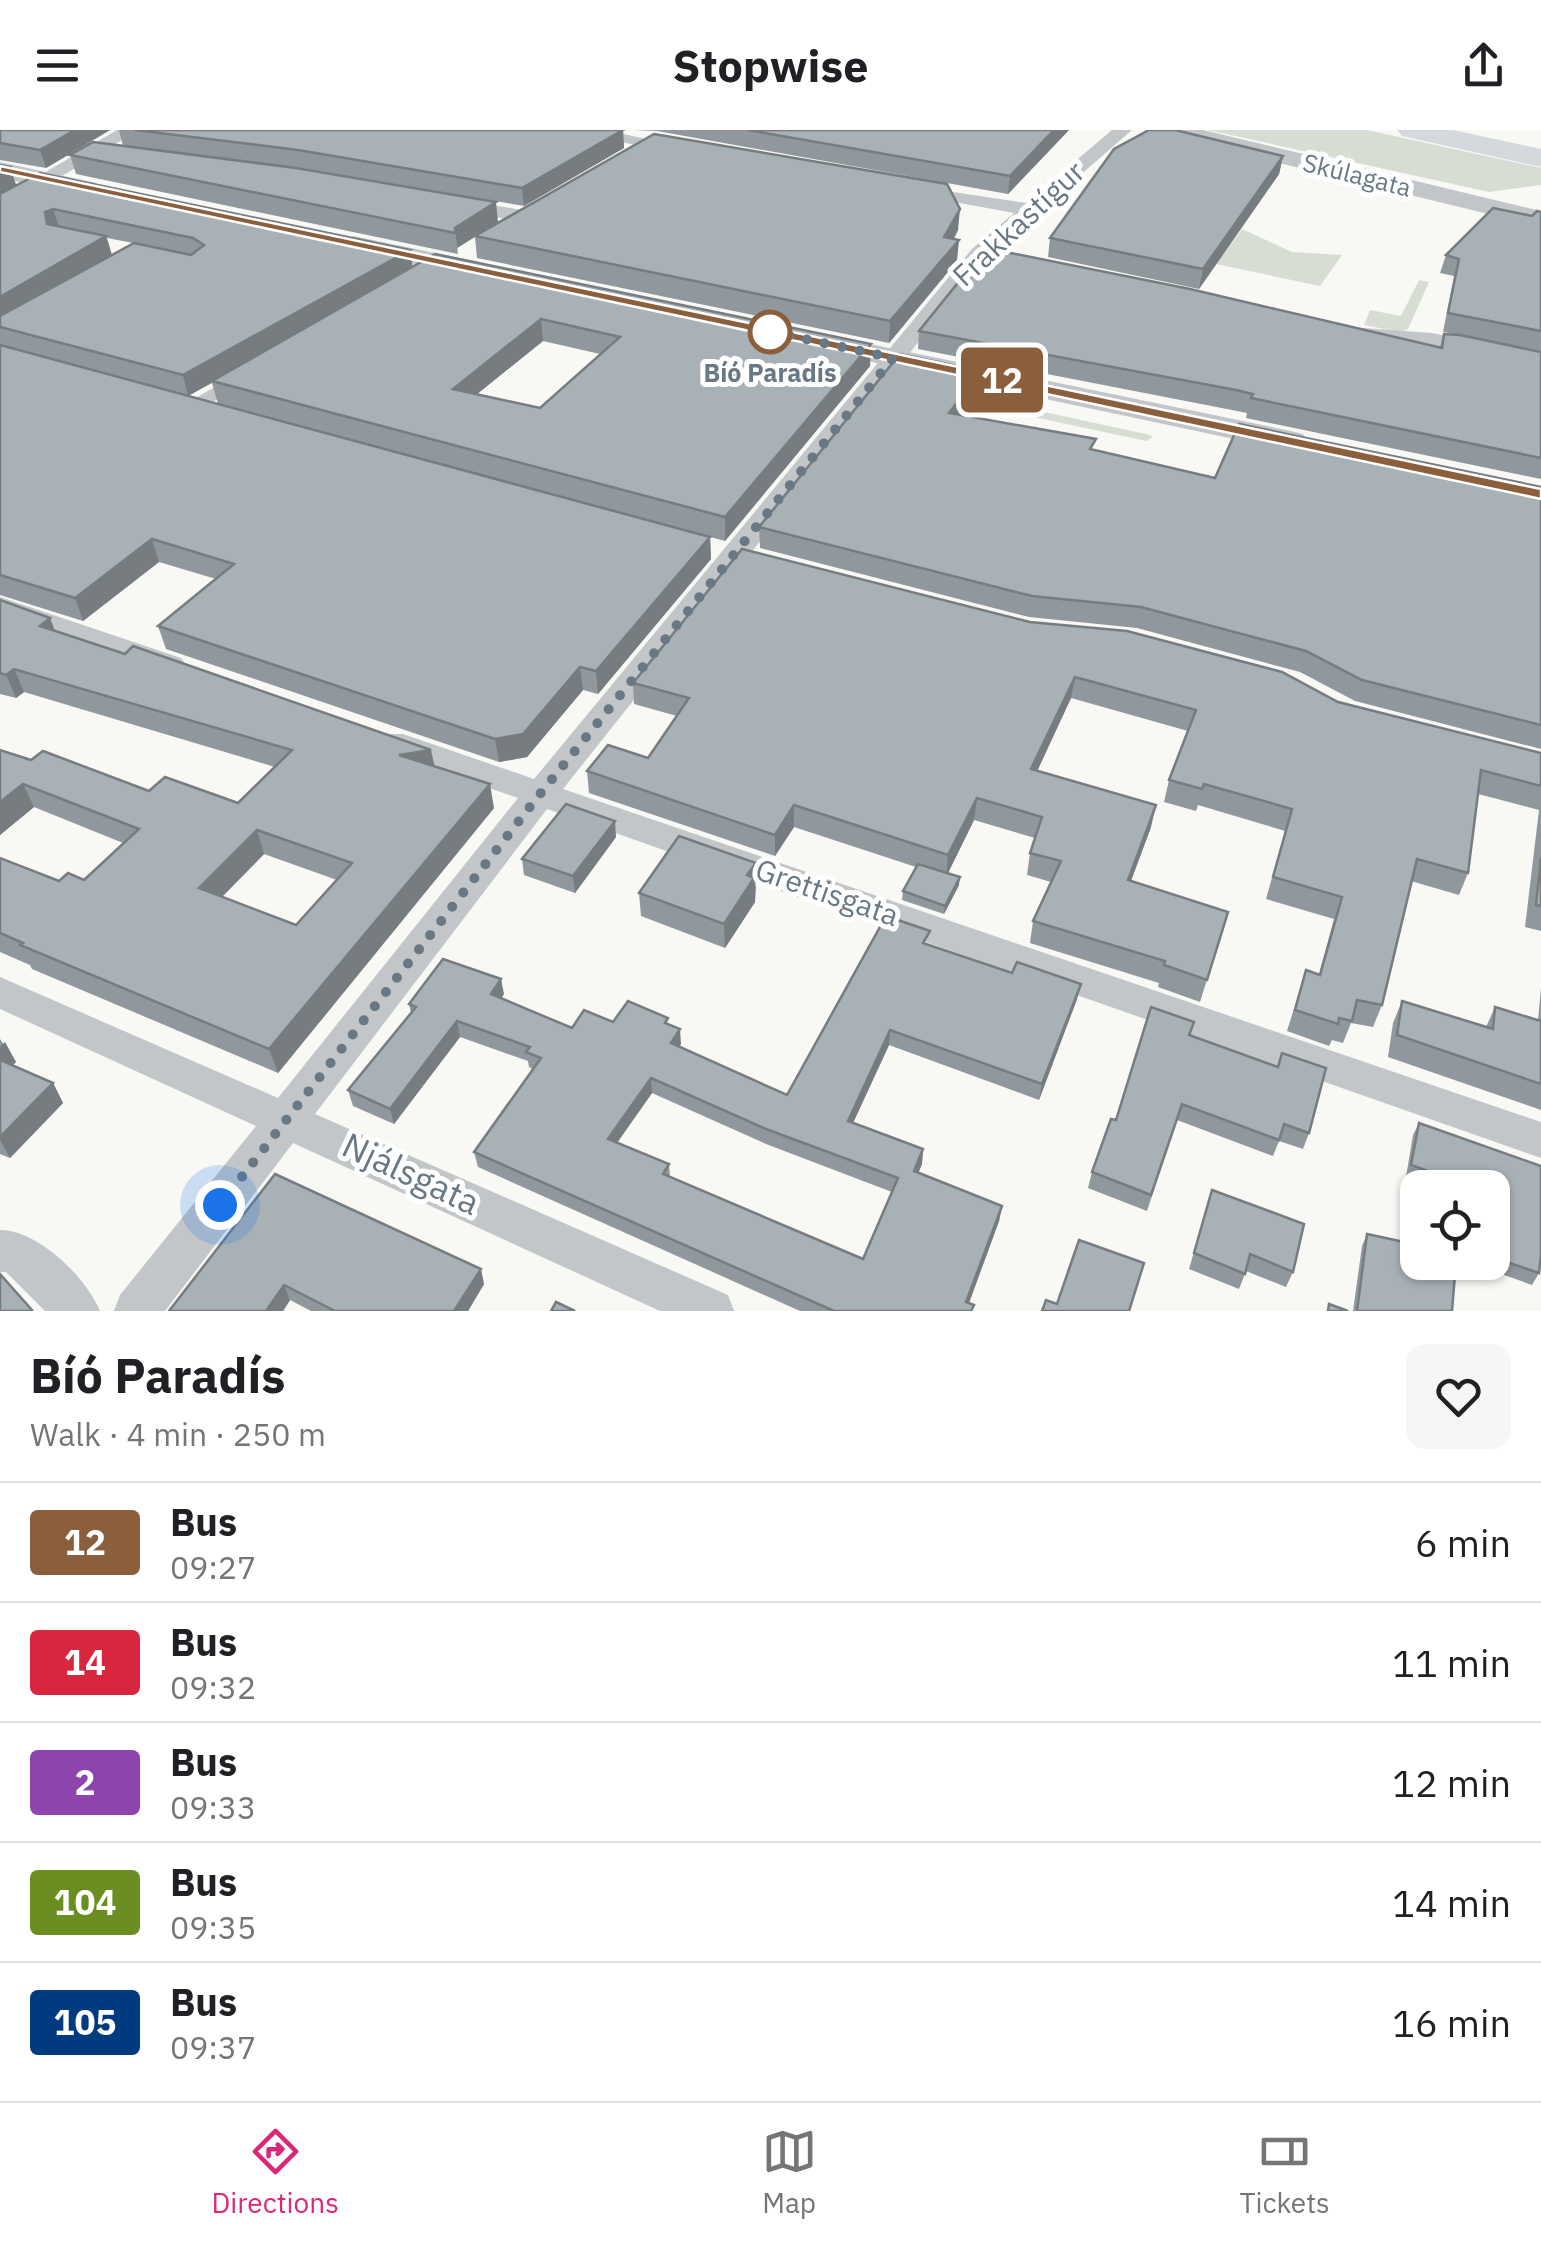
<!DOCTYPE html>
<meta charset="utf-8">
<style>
:root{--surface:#fff;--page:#f6f6f6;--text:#202124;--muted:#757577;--line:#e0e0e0;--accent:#db2777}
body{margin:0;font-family:"IBM Plex Sans",sans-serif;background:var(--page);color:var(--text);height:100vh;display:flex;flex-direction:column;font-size:38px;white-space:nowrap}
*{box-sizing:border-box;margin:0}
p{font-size:32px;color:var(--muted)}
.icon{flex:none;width:55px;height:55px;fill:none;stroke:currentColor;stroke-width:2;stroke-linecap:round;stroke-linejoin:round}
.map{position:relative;height:1181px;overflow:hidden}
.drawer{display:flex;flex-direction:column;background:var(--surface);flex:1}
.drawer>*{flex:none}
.badge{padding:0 20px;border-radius:8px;font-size:35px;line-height:65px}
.buttons{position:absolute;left:1400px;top:1040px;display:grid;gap:20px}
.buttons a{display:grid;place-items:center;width:110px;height:110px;border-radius:20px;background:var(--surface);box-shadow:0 2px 8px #0004;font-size:50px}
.you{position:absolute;width:50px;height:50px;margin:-25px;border:8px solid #fff;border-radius:50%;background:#1a73e8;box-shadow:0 0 0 15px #1a73e833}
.map>.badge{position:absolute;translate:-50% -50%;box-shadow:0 0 0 5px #fff}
.round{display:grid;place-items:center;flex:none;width:105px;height:105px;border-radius:20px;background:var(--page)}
.headline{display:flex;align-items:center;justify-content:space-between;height:170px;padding:0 30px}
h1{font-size:48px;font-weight:700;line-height:75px}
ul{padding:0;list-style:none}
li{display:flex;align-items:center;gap:30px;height:120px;padding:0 30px;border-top:2px solid var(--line)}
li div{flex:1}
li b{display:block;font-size:38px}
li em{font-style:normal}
li .badge{min-width:110px;font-weight:700;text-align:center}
header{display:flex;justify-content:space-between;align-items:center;height:130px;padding:0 30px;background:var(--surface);font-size:45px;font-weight:700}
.tabs{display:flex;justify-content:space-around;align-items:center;height:140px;border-top:2px solid var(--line);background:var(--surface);font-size:28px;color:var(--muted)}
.tabs a{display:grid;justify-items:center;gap:5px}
.tabs .current{color:var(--accent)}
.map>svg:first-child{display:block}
.green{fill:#d8ddd4}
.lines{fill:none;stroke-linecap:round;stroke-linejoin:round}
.pedestrian{fill:#c2c6c9;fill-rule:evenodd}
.minor{fill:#c2c6c9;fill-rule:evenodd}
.tertiary{fill:#c2c6c9;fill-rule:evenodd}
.primary{fill:#d5d9dd;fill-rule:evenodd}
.wall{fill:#90989d;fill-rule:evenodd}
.shaded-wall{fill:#767c7f}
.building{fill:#a8b1b6;stroke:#767c7f;stroke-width:2.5;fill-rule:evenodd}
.line{fill:#8b5e3c;stroke:#fff;stroke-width:2.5}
.walk{stroke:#687985;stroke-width:10;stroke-dasharray:0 18}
.stop-dot{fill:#fff;stroke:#8b5e3c;stroke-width:5}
.labels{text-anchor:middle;stroke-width:10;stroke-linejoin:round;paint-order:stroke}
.far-street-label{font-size:25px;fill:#687985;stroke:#fff}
.far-stop-label{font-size:25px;font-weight:bold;fill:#687985;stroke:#fff}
.street-label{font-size:30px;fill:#687985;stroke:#fff}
.near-street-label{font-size:35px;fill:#687985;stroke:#fff}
</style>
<header><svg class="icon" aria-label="menu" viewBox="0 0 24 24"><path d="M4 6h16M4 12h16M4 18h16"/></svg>Stopwise<svg class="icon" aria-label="share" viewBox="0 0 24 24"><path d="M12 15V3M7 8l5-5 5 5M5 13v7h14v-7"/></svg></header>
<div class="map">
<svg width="1541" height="1181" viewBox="0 0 1541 1181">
<rect width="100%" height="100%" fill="#f8f8f5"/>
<!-- green -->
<g class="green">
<polygon points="1208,0 1367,0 1541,38 1541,55 1489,62"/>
<polygon points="1242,99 1292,122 1342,125 1320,156 1216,134"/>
<polygon points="1419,150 1429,152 1408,199 1400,202 1364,195 1370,180 1401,186"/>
<polygon points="1004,273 1150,305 1153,307 1146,311 1001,280 997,277"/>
</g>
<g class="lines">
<!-- pedestrian -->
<polygon class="pedestrian" points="244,240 253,246 251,250 199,280 185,280 182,276"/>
<!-- minor -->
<g class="minor">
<polygon points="117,0 139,0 0,83 0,69"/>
<polygon points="564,0 605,0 692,19 683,25"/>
<polygon points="1112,0 1132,0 986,127 563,659 1541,992 1541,1028 547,679 315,984 728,1165 734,1181 660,1181 293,1013 165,1181 114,1181 120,1165 256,996 0,879 0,847 278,968 518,668 379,620 374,612 379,604 403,604 534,649 972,119 1014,83 906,63 906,55 1026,73"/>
<polygon points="456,69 528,81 538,87 528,93 449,79 449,71"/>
<polygon points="1363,198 1432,203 1541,225 1541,239 1432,217 1355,210 1351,205"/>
<polygon points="0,467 181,528 186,535 170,545 159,542 0,486"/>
<path d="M0,1100C38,1100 86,1147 100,1181H45L6,1142H0Z"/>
</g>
<!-- tertiary -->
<g class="tertiary">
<polygon points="1161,0 1203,0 1541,81 1541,97 1165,5"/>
<polygon points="0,32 96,53 100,58 87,66 0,48"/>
<polygon points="353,106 484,133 498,141 484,149 343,120 339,114"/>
<polygon points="812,202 1291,301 1303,304 1308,311 1303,318 1291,321 801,217 797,211 801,205"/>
</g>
<!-- primary -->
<polygon class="primary" points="1397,0 1453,0 1541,19 1541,37 1402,6"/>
</g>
<!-- wall -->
<g class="wall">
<polygon points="0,0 110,0 46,38 0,30"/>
<polygon points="119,0 623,0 624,18 524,76 301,38 123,16"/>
<polygon points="633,0 1069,0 1008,64 657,1"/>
<polygon points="70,25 498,92 958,100 954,109 957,131 889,213 477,128 475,107 457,118 458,124 76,44"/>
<polygon points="1283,26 1279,44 1199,159 1048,127 1050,108"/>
<path d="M0,34L10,37L16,55L410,120L412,137L870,236L725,411L710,407L711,429L598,564L583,560L527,627L499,632L166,519L158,496L216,449L159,432L83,491L0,465ZM107,108L133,113L112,125ZM543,211L600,224L540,278L477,264ZM212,253L218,274L188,266Z"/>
<polygon points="1541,82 1541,221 1466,206 1541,222 1541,349 1246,288 1247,283 1232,280 918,219 919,201 1440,217 1444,204 1459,205 1443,202 1454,146 1440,143 1446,125"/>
<polygon points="980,260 961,285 1094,320 1215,348 1541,357 1541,619 1355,571 1300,542 1137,498 1029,487 760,418 759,397"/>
<polygon points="742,419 1541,623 1541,801 1525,797 1539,680 1478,664 1468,743 1459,765 1411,751 1382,875 1373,897 1351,893 1343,913 1332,910 1329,916 1287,901 1306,840 1319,844 1334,789 1266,769 1285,701 1198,675 1196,681 1164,672 1169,650 1188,601 1071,568 1037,641 1151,697 1131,751 1228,782 1200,872 1158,857 1159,853 1030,813 1033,791 1051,752 1027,745 1030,723 1035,708 974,690 948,743 959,755 944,784 902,770 903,761 916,737 794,697 775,726 589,663 587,641 648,628 677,586 634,574 633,553"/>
<path d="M0,470L55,501L434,636L494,678L278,943L32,839L30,835L0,822V728L59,751L84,750L123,713L34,677L0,705V620L31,630L149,661L238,673L275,637L24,562L16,568L0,564ZM264,724L337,750L296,795L222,767Z"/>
<polygon points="616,707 575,763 524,745 522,729"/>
<polygon points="756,756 755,772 725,818 641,786 639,763"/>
<path d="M928,815L1077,869L1039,970L889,915L853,993L923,1019L922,1034L918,1043L1002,1076L999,1091L969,1173L972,1181H800L478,1037L474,1022L533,939L529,937L528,931L460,907L394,994L353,976L348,960L411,883L409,874L504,864L501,868L572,898L613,892L668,895L681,914L679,917L787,965ZM652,963L766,1014L892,1062L863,1129L670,1046L669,1034L617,1013Z"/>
<polygon points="1541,858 1541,980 1388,927 1393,893 1402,871 1486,897 1495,877 1538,890"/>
<polygon points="1190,905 1277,937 1282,923 1309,1003 1303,1019 1279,1011 1273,1026 1177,990 1147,1081 1088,1058 1092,1042 1116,990"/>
<polygon points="0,909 16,932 12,936 53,953 63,973 10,1028 0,1024"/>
<polygon points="1419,993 1541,1036 1541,1125 1539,1143 1532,1155 1468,1132 1492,1132 1492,1058 1425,1058 1425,1054 1406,1047 1413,1005"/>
<polygon points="275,1044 484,1154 468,1181 311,1181 290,1170 283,1181"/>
<polygon points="1212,1060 1293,1142 1286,1157 1246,1141 1239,1159 1189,1139"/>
<polygon points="1367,1104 1417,1115 1418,1112 1418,1132 1452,1181 1353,1181 1362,1116"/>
</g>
<!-- shaded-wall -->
<g class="shaded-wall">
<polygon points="75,0 110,0 46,38 40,20"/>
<polygon points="623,0 624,18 524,76 522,58"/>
<polygon points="1054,0 1069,0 1008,64 1010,46"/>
<polygon points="1283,26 1279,44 1199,159 1203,139"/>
<polygon points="10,37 16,55 0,66 0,44"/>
<polygon points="496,72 498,92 457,118 458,124 455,98"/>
<polygon points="53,79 59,97 47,94 45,82"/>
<polygon points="960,79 958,100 942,128 944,107"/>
<polygon points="106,106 112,126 0,191 0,167"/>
<polygon points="959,110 957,131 889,213 890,191"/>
<polygon points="410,120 413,139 188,266 183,245"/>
<polygon points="541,189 543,211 456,281 453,259"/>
<polygon points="871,214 870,236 725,411 725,387"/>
<polygon points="981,241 980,260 948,303 949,283"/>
<polygon points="710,407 711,429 598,564 596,541"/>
<polygon points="152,409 159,432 83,491 75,468"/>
<polygon points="50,488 59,511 40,496"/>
<polygon points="580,537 583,560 527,627 499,632 495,609"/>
<polygon points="14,539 24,562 16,568 6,545"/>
<polygon points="1075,547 1071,568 1028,661 1031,639"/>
<polygon points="431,620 436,643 399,625"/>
<polygon points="23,654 34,677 0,705 0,672"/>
<polygon points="490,654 494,678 278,943 269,919"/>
<polygon points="977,668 974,690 946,747 948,725"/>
<polygon points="794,675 794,697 775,726 775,705"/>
<polygon points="1156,675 1151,697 1123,772 1128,750"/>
<polygon points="615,691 616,707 575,763 573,746"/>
<polygon points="257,700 264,724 207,782 199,758"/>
<polygon points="756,733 755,772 725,818 724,794 747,745"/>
<polygon points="960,747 959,755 944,784 945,776"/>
<polygon points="501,849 504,864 494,879 491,864"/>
<polygon points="1081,854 1077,869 1039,970 1042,954"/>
<polygon points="457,891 460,907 394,994 390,979"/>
<polygon points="680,899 681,914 672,929 671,913"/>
<polygon points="890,900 889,915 847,1006 848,991"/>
<polygon points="5,912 16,932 2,946 0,944 0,917"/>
<polygon points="651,948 652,963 609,1024 608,1009"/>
<polygon points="53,953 63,973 10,1028 0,1010 0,1007"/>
<polygon points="923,1019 922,1034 913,1056 914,1041"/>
<polygon points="1002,1076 999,1091 966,1181 966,1172"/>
<polygon points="481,1139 484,1154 468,1181 454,1181"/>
<polygon points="284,1155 290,1170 283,1181 266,1181"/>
</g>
<!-- building -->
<g class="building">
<polygon points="0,0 75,0 40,20 0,13"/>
<polygon points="135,0 623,0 522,58 298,20"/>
<polygon points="748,0 1054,0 1010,46"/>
<polygon points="1149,0 1175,0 1283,26 1203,139 1050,108 1114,19"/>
<polygon points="654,4 947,54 960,79 944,107 959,110 890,191 475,106"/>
<polygon points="93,12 296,38 496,72 455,98 455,103 70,25"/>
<polygon points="0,35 10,37 0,44"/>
<polygon points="40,43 410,120 183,245 0,197 0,186 134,113 191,125 204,115 193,108 53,79 45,82 47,94 106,106 0,167 0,64"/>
<polygon points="1493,78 1532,86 1537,81 1541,82 1541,201 1448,183 1459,129 1446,125"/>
<polygon points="986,118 1190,159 1442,218 1444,204 1460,205 1541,222 1541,328 1251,268 1253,264 1236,260 919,201"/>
<path d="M435,124L871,214L725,387L212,251ZM541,189L620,207L540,278L453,259Z"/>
<polygon points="0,215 710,407 596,541 580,537 523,604 495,609 158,496 234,434 152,409 75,468 0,445"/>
<polygon points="900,224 981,241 949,283 1096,309 1090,319 1215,348 1239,294 1541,357 1541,595 1362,550 1306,521 1141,477 1032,466 759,397"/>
<polygon points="742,419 1030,492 1127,501 1282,542 1338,572 1541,623 1541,656 1481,640 1468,743 1417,729 1382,875 1357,870 1352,891 1339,888 1338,894 1295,880 1306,840 1320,845 1342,767 1273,747 1292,679 1204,654 1202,659 1169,650 1196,580 1075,547 1031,639 1156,675 1128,750 1228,782 1207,850 1164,835 1165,831 1033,791 1061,731 1030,723 1042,687 977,668 948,725 794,675 775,705 587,641 608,615 648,628 689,568 633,553"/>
<path d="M0,470L50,488L40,496L125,524L133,516L431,620L399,625L490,654L269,919L20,815L23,813L0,803V728L59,751L68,743L84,750L139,699L23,654L0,672V620L31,630L43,621L149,661L165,647L238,673L292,620L14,539L6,545L0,543ZM257,700L352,733L296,795L199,758Z"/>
<polygon points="566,674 615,691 573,746 522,729"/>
<polygon points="679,706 756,733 747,745 754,748 724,794 639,763"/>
<polygon points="1541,728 1541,776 1536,775"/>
<polygon points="918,734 960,747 945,776 903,761"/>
<path d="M886,786L930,801L923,813L1012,843L1017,832L1081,854L1042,954L890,900L848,991L923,1019L914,1041L1002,1076L966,1172L974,1175L971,1181H834L474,1022L541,928L526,922L530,917L457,891L390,979L348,960L416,877L409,874L443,829L501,849L491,864L572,898L584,880L613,892L628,871L668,888L665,893L680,899L671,913L787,965ZM651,948L766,999L898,1048L863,1129L663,1044L669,1034L608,1009Z"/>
<polygon points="1402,871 1493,899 1495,877 1541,891 1541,954 1397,905"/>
<polygon points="1151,877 1194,892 1189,905 1278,937 1282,923 1326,938 1309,1003 1284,994 1279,1010 1182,974 1151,1065 1092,1042 1111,989 1116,990"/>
<polygon points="0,930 53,953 0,1007"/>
<polygon points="1419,993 1541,1036 1541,1125 1539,1143 1492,1127 1492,1058 1429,1058 1431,1042 1411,1035"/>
<polygon points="275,1044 481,1139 454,1181 335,1181 284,1155 266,1181 169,1181"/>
<polygon points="1212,1060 1304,1094 1293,1142 1250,1124 1245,1144 1194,1123"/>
<polygon points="1367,1104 1418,1115 1418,1132 1456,1132 1452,1181 1357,1181"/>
<polygon points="1079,1110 1144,1133 1129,1181 1042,1181 1046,1170 1057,1174"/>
<polygon points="0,1144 32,1180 30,1181 0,1181"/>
<polygon points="556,1172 575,1181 551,1181"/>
<polygon points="1329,1174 1348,1181 1328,1181"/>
</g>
<!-- line -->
<polygon class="line" points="0,36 1541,359 1541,369 0,42"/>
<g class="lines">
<!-- walk -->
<polyline class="walk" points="220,1075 540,664 893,228 763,200 770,202"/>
</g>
<!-- markers -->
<circle class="stop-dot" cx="770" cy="202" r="20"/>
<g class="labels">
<!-- far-street labels -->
<g class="far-street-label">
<text transform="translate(1357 45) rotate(14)" y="9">Skúlagata</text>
</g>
<!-- far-stop labels -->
<g class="far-stop-label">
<text x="770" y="252">Bíó Paradís</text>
</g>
<!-- street labels -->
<g class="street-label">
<text transform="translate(1019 94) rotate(-43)" y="10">Frakkastígur</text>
<text transform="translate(827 763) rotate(19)" y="10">Grettisgata</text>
</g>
<!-- near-street labels -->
<g class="near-street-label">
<text transform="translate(411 1044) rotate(25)" y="12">Njálsgata</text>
</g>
</g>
</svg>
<div class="buttons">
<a><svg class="icon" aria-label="locate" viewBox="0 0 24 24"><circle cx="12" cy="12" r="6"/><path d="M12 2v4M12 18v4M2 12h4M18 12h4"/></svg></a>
</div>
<div class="you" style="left:220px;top:1075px"></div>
<b class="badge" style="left:1002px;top:250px;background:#8b5e3c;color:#fff">12</b>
</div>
<section class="drawer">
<div class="headline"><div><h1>Bíó Paradís</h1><p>Walk · 4 min · 250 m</p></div><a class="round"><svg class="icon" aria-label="heart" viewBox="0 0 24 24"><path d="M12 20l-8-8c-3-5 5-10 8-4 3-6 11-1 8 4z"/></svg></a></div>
<ul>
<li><span class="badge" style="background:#8b5e3c;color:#fff">12</span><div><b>Bus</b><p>09:27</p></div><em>6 min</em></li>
<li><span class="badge" style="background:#d7263d;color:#fff">14</span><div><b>Bus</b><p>09:32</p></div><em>11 min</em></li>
<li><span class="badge" style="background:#8e44ad;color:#fff">2</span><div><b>Bus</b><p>09:33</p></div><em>12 min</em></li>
<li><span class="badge" style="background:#6b8e23;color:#fff">104</span><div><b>Bus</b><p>09:35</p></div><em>14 min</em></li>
<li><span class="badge" style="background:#003b80;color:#fff">105</span><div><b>Bus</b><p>09:37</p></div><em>16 min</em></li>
</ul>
</section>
<nav class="tabs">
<a class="current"><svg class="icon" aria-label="directions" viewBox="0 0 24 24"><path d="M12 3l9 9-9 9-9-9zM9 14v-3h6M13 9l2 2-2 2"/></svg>Directions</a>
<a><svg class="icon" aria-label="map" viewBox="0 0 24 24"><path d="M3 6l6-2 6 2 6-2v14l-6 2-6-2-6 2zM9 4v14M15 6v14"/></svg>Map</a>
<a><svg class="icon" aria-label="tickets" viewBox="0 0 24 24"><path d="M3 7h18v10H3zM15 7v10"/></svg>Tickets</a>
</nav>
